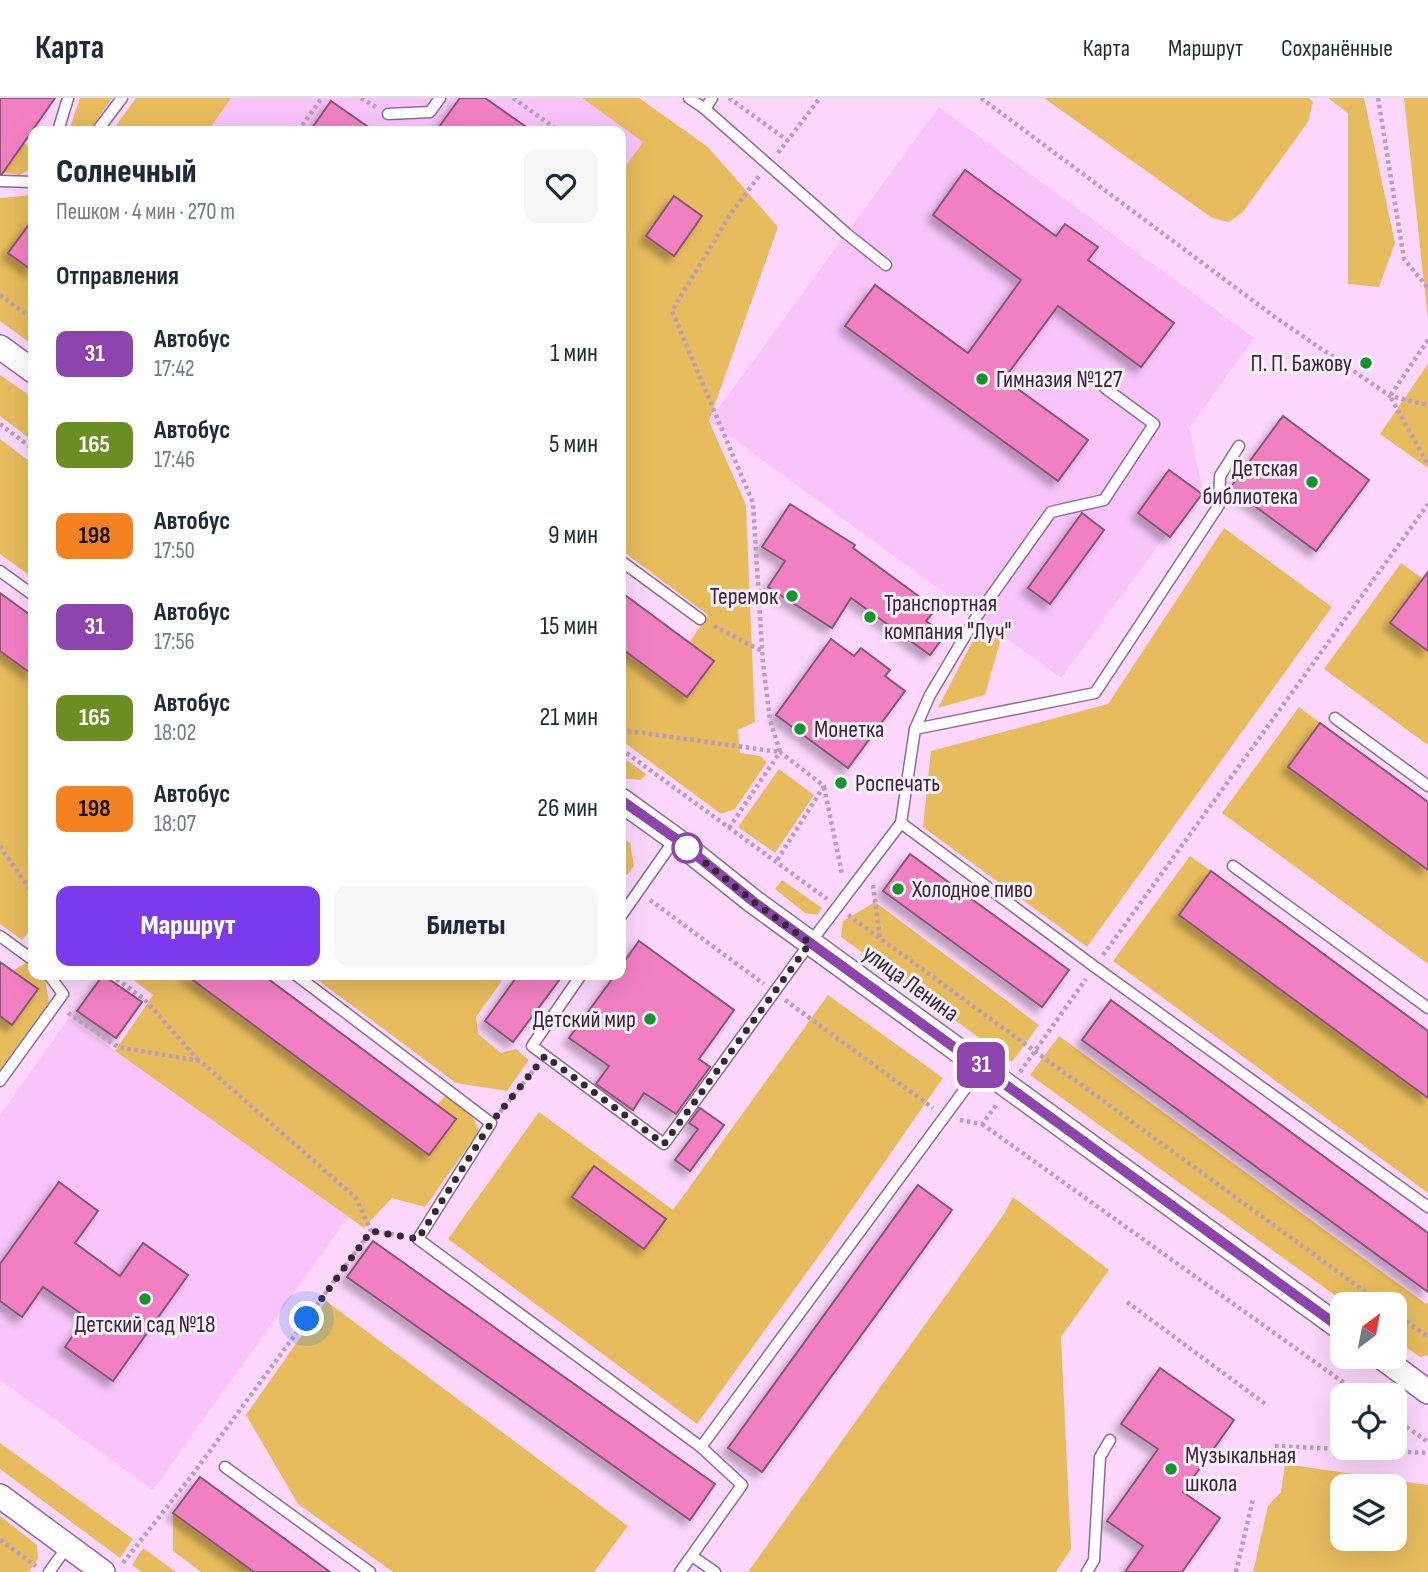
<!DOCTYPE html>
<html lang="ru">
<meta charset="utf-8">
<style>
:root{--surface:#fff;--page:#f6f6f7;--text:#1f2937;--muted:#747a83;--line:#e0e1e3;--accent:#7c3aed}
body{margin:0;font-family:"Sofia Sans Condensed",sans-serif;background:var(--page);color:var(--text);height:100vh;display:flex;flex-direction:column;font-size:26px;white-space:nowrap}
*{box-sizing:border-box;margin:0}
p{font-size:23px;color:var(--muted)}
.icon{flex:none;width:38px;height:38px;fill:none;stroke:currentColor;stroke-width:2;stroke-linecap:round;stroke-linejoin:round}
.map{position:relative;flex:1;overflow:hidden}
.details{position:absolute;left:28px;top:28px;width:598px;height:854px;display:flex;flex-direction:column;background:var(--surface);border-radius:14px;box-shadow:0 7px 28px #0002}
.details>*{flex:none}
.badge{padding:0 14px;border-radius:10px;font-size:24px;line-height:46px}
.needle{width:46px;rotate:32deg}
.buttons{position:absolute;left:1330px;top:1194px;display:grid;gap:14px}
.buttons a{display:grid;place-items:center;width:77px;height:77px;border-radius:14px;background:var(--surface);box-shadow:0 7px 28px #0002;font-size:35px}
.you{position:absolute;width:35px;height:35px;margin:-18px;border:5px solid #fff;border-radius:50%;background:#1a73e8;box-shadow:0 0 0 10px #1a73e833}
.map>.badge{position:absolute;translate:-50% -50%;box-shadow:0 0 0 4px #fff}
h2{padding:0 28px;font-size:26px;line-height:63px}
.round{display:grid;place-items:center;flex:none;width:74px;height:74px;border-radius:14px;background:var(--page)}
.summary{display:flex;align-items:center;justify-content:space-between;height:119px;padding:0 28px}
h1{font-size:33px;font-weight:800;line-height:52px}
.action{display:flex;gap:14px;margin-top:auto;padding:14px 28px}
.action a{flex:1;height:80px;border-radius:14px;background:var(--accent);color:#fff;font-size:28px;font-weight:800;line-height:80px;text-align:center}
.action a+a{background:var(--page);color:var(--text)}
ul{padding:0;list-style:none}
li{display:flex;align-items:center;gap:21px;height:91px;padding:0 28px}
li div{flex:1}
li b{display:block;font-size:26px}
li em{font-style:normal}
li .badge{min-width:77px;font-weight:700;text-align:center}
header{display:flex;align-items:center;gap:42px;box-sizing:border-box;height:98px;padding:0 35px;background:var(--surface);border-bottom:2px solid var(--line)}
header strong{font-size:33px}
nav{display:flex;gap:38px;margin-inline-start:auto;font-size:24px}
.map>svg:first-child{display:block}
.built{fill:#f8c4fb}
.green{fill:#e7bc5d;fill-rule:evenodd}
.building{fill:#f180c3;stroke:#8b5574;stroke-width:2;filter:url(#shadow)}
.lines{fill:none;stroke-linecap:round;stroke-linejoin:round}
.service-casing{stroke:#926894;stroke-width:13}
.tertiary-casing{stroke:#926894;stroke-width:26}
.path{stroke:#bc9dbd;stroke-width:4.5;stroke-dasharray:3.5 3.5;stroke-linecap:butt}
.service{stroke:#fff;stroke-width:10}
.tertiary{stroke:#fff;stroke-width:23}
.line-casing{stroke:#fff;stroke-width:16}
.line{stroke:#8e44ad;stroke-width:10}
.walk{stroke:#372538;stroke-width:7;stroke-dasharray:0 12.6}
.poi-dot{fill:#11962b;stroke:#f9eff9;stroke-width:2.5}
.stop-dot{fill:#fff;stroke:#8e44ad;stroke-width:3.5}
.labels{text-anchor:middle;stroke-width:6;stroke-linejoin:round;paint-order:stroke}
.poi-label{font-size:24px;fill:#372538;stroke:#f9eff9;text-anchor:start}
.street-label{font-size:24px;fill:#372538;stroke:#f9eff9}
</style>
<header>
<strong>Карта</strong>
<nav><a>Карта</a><a>Маршрут</a><a>Сохранённые</a></nav>
</header>
<div class="map">
<svg width="1428" height="1474" viewBox="0 0 1428 1474">
<defs>
<filter id="shadow"><feDropShadow dx="-6" dy="6" stdDeviation="3.5" flood-color="#0004"/></filter>
</defs>
<rect width="100%" height="100%" fill="#fdd7fe"/>
<!-- built -->
<g class="built">
<polygon points="231,0 582,0 644,44 621,75 621,33 208,33"/>
<polygon points="939,9 1254,240 1189,330 1202,388 1061,580 709,323"/>
<polygon points="69,920 348,1119 153,1392 0,1282 0,1017"/>
</g>
<!-- green -->
<g class="green">
<polygon points="80,0 112,0 89,33 69,33"/>
<polygon points="136,0 231,0 208,33 112,33"/>
<polygon points="582,0 639,0 708,49 778,129 709,323 746,407 755,624 738,632 740,655 760,658 767,664 735,711 721,716 621,642 621,550 687,599 714,563 689,545 708,517 621,452 621,75 643,44"/>
<polygon points="1044,0 1309,0 1313,4 1308,24 1243,114 1229,124 1212,120"/>
<polygon points="1328,0 1364,0 1395,145 1379,189 1348,186 1348,15"/>
<polygon points="1404,0 1428,0 1428,222"/>
<polygon points="24,45 33,52 33,70 19,77 0,74 0,63"/>
<polygon points="33,97 33,121 9,155 33,173 33,247 0,223 0,100"/>
<polygon points="1428,266 1428,370 1380,336"/>
<polygon points="0,277 33,300 33,343 0,318"/>
<polygon points="0,341 33,366 33,480 0,456"/>
<polygon points="1224,430 1332,509 1087,849 923,729 931,653 1108,606"/>
<polygon points="1401,465 1423,481 1390,525 1428,553 1428,647 1324,571"/>
<polygon points="983,523 1002,537 985,597 938,610"/>
<polygon points="0,553 33,577 33,829 22,842 0,826"/>
<polygon points="1299,609 1320,625 1288,669 1428,772 1428,866 1222,715"/>
<polygon points="621,658 646,676 641,682 627,681 621,677"/>
<polygon points="779,671 814,697 775,755 738,729"/>
<polygon points="621,738 630,745 634,768 627,777 621,773"/>
<polygon points="1190,758 1211,773 1179,817 1428,1000 1428,1095 1113,863"/>
<polygon points="782,782 822,810 817,817 805,815 775,791"/>
<polygon points="875,804 1039,927 1012,964 841,839 843,823"/>
<polygon points="26,865 33,871 33,877 40,877 45,881 49,904 0,972 0,918 12,927 37,891 12,873"/>
<path d="M127,877H186L428,1057L456,1021L437,1007L445,998C461,1000 474,1018 479,1033L425,1109L392,1100L364,1130L115,953L153,897Z"/>
<polygon points="311,877 506,877 476,919 478,936 501,955 516,951 529,962 507,993 456,985"/>
<path d="M828,897L943,980L831,1141L697,1326L448,1141L539,1014L673,1112ZM594,1069L666,1120L644,1151L572,1099Z"/>
<polygon points="1059,938 1426,1206 1428,1204 1428,1257 1420,1259 1395,1241 1395,1206 1347,1206 1030,977"/>
<polygon points="1013,1099 1109,1172 1061,1239 1071,1451 1056,1474 748,1474 1004,1116"/>
<polygon points="326,1203 628,1428 594,1474 393,1474 298,1406 246,1317"/>
<polygon points="0,1345 133,1441 120,1460 0,1371"/>
<path d="M1285,1366L1428,1387V1474H1253L1268,1408L1281,1394ZM1342,1388H1395V1440H1342Z"/>
<polygon points="173,1415 254,1474 201,1474 173,1453"/>
<polygon points="0,1418 37,1447 38,1461 29,1474 0,1474"/>
<polygon points="143,1450 176,1474 142,1474 132,1467"/>
</g>
<!-- building -->
<g class="building">
<polygon points="0,0 55,0 2,76 0,76"/>
<polygon points="460,0 485,0 532,33 436,33"/>
<polygon points="331,3 374,33 310,33"/>
<polygon points="965,72 1056,138 1065,126 1098,149 1088,162 1174,225 1141,269 1058,208 1004,281 1088,342 1058,383 845,228 875,187 968,255 1021,182 933,117"/>
<polygon points="674,98 702,118 674,158 646,138"/>
<polygon points="33,121 33,173 8,155"/>
<polygon points="1283,318 1369,382 1316,453 1230,390"/>
<polygon points="1169,372 1202,396 1170,439 1138,415"/>
<polygon points="790,406 855,447 853,450 936,511 926,523 945,537 930,557 851,500 832,530 768,489 785,463 762,449"/>
<polygon points="1082,415 1104,432 1050,506 1028,490"/>
<polygon points="1428,474 1428,553 1390,525"/>
<polygon points="621,494 714,563 687,599 621,550"/>
<polygon points="0,495 33,519 33,577 0,553"/>
<polygon points="831,541 854,558 861,550 890,572 885,578 905,593 848,670 776,617"/>
<polygon points="1320,625 1428,704 1428,772 1288,669"/>
<polygon points="910,756 1069,872 1042,909 883,793"/>
<polygon points="1211,773 1428,933 1428,1000 1179,817"/>
<polygon points="639,843 734,912 699,961 710,969 676,1016 644,995 633,1012 606,993 596,986 609,968 569,940 615,877 621,877 621,868"/>
<polygon points="0,864 38,891 12,927 0,918"/>
<polygon points="103,877 142,904 116,940 77,913"/>
<polygon points="186,877 263,877 456,1021 429,1057"/>
<polygon points="518,877 563,877 513,944 485,923"/>
<polygon points="1111,902 1428,1135 1428,1194 1082,942"/>
<polygon points="700,1010 724,1027 690,1073 675,1062 698,1031 689,1025"/>
<polygon points="594,1068 666,1121 644,1151 572,1099"/>
<polygon points="59,1084 98,1113 75,1145 120,1178 143,1145 188,1177 113,1283 65,1249 86,1219 43,1189 22,1219 0,1203 0,1166"/>
<polygon points="918,1087 952,1112 762,1374 728,1350"/>
<polygon points="373,1143 715,1386 690,1422 347,1179"/>
<polygon points="1160,1270 1234,1322 1183,1394 1220,1420 1182,1474 1125,1474 1143,1448 1107,1423 1158,1351 1121,1326"/>
<polygon points="200,1379 330,1474 254,1474 173,1415"/>
</g>
<g class="lines">
<defs>
<g id="service">
<polyline points="689,0 705,11 712,0"/>
<polyline points="705,11 847,136 886,167"/>
<polyline points="388,16 430,14 440,0"/>
<polyline points="58,33 68,0"/>
<polyline points="97,33 122,0"/>
<polyline points="0,83 33,84"/>
<polyline points="621,463 700,521"/>
<polyline points="0,473 33,497"/>
<polyline points="1335,620 1428,688"/>
<polyline points="915,631 1095,595 1219,407 1220,378 1239,348"/>
<polyline points="901,725 1095,869 1428,1109"/>
<polyline points="1233,768 1428,910"/>
<polyline points="621,818 675,741"/>
<polyline points="0,838 33,862"/>
<polyline points="296,877 491,1025 418,1141 701,1349 742,1387 680,1474"/>
<polyline points="581,877 532,948 664,1046 810,845 901,725 915,631 930,597 977,518 1051,414 1104,402 1154,326 1105,290"/>
<polyline points="0,983 63,896 49,877"/>
<polyline points="701,1349 982,968"/>
<polyline points="225,1369 370,1474"/>
<polyline points="692,1458 715,1474"/>
<polyline points="49,1474 67,1449"/>
<polyline points="1087,1474 1094,1462 1100,1359 1110,1342"/>
</g>
<g id="tertiary">
<polyline points="0,249 33,273"/>
<polyline points="621,702 675,741 754,804 1342,1231"/>
<polyline points="1380,1258 1428,1294"/>
<polyline points="0,1398 103,1474"/>
</g>
</defs>
<!-- service casing -->
<use href="#service" class="service-casing"/>
<!-- tertiary casing -->
<use href="#tertiary" class="tertiary-casing"/>
<!-- path -->
<g class="path">
<polyline points="361,0 376,9"/>
<polyline points="513,0 559,33"/>
<polyline points="729,0 787,42"/>
<polyline points="981,0 1275,219 1390,298 1428,307"/>
<polyline points="1378,0 1404,161 1428,190"/>
<polyline points="298,33 322,0"/>
<polyline points="778,55 820,0"/>
<polyline points="0,197 33,221"/>
<polyline points="1428,242 1390,298 1428,367"/>
<polyline points="0,326 33,351"/>
<polyline points="714,528 762,553"/>
<polyline points="621,632 780,654 770,622 763,565 753,405 672,213 730,117 759,78"/>
<polyline points="621,651 827,801"/>
<polyline points="824,689 842,776"/>
<polyline points="729,730 780,654 824,688 776,764"/>
<polyline points="0,748 33,796"/>
<polyline points="873,787 880,840"/>
<polyline points="650,802 764,886"/>
<polyline points="848,817 1382,1206"/>
<polyline points="1103,857 1428,406"/>
<polyline points="111,877 144,901 199,963"/>
<polyline points="785,902 933,1010"/>
<polyline points="68,915 118,949 200,963 356,1100 371,1133"/>
<polyline points="1020,974 1086,881"/>
<polyline points="500,1014 536,969"/>
<polyline points="960,1022 982,1026 997,1006"/>
<polyline points="982,1026 1361,1297"/>
<polyline points="1127,1204 1268,1308"/>
<polyline points="1395,1215 1428,1239"/>
<polyline points="1395,1321 1428,1344"/>
<polyline points="1275,1348 1428,1355"/>
<polyline points="0,1442 36,1468"/>
<polyline points="123,1465 193,1376 371,1133 403,1138"/>
<polyline points="1236,1474 1253,1401"/>
</g>
<!-- service -->
<use href="#service" class="service"/>
<!-- tertiary -->
<use href="#tertiary" class="tertiary"/>
</g>
<g class="lines">
<defs>
<polyline id="line" points="621,702 675,740 754,804 1342,1231"/>
</defs>
<!-- line casing -->
<use href="#line" class="line-casing"/>
<!-- line -->
<use href="#line" class="line"/>
<!-- walk -->
<polyline class="walk" points="307,1221 371,1133 418,1141 491,1025 545,958 664,1046 810,845 754,804 687,750"/>
</g>
<!-- markers -->
<g class="poi-dot">
<circle cx="1366" cy="265" r="7"/>
<circle cx="982" cy="281" r="7"/>
<circle cx="1312" cy="384" r="7"/>
<circle cx="792" cy="498" r="7"/>
<circle cx="870" cy="519" r="7"/>
<circle cx="800" cy="631" r="7"/>
<circle cx="841" cy="685" r="7"/>
<circle cx="898" cy="791" r="7"/>
<circle cx="650" cy="921" r="7"/>
<circle cx="145" cy="1201" r="7"/>
<circle cx="1171" cy="1371" r="7"/>
</g>
<circle class="stop-dot" cx="687" cy="750" r="14"/>
<g class="labels">
<!-- poi labels -->
<g class="poi-label">
<text x="1352" y="273" text-anchor="end">П. П. Бажову</text>
<text x="996" y="289">Гимназия №127</text>
<text x="1298" y="378" text-anchor="end">Детская<tspan x="1298" dy="28">библиотека</tspan></text>
<text x="778" y="506" text-anchor="end">Теремок</text>
<text x="884" y="513">Транспортная<tspan x="884" dy="28">компания "Луч"</tspan></text>
<text x="814" y="639">Монетка</text>
<text x="855" y="693">Роспечать</text>
<text x="912" y="799">Холодное пиво</text>
<text x="636" y="929" text-anchor="end">Детский мир</text>
<text x="145" y="1234" text-anchor="middle">Детский сад №18</text>
<text x="1185" y="1365">Музыкальная<tspan x="1185" dy="28">школа</tspan></text>
</g>
<!-- street labels -->
<g class="street-label">
<text transform="translate(911 885) rotate(36)" y="8">улица Ленина</text>
</g>
</g>
</svg>
<div class="buttons">
<a><svg class="needle" viewBox="-14 -14 28 28"><path d="M0-13l5 13h-10z" fill="#e53935"/><path d="M0 13l5-13h-10z" fill="#747a83"/></svg></a>
<a><svg class="icon" aria-label="locate" viewBox="0 0 24 24"><circle cx="12" cy="12" r="6"/><path d="M12 2v4M12 18v4M2 12h4M18 12h4"/></svg></a>
<a><svg class="icon" aria-label="layers" viewBox="0 0 24 24"><path d="M12 4l9 5-9 5-9-5zM3 14l9 5 9-5"/></svg></a>
</div>
<div class="you" style="left:307px;top:1221px"></div>
<b class="badge" style="left:981px;top:967px;background:#8e44ad;color:#fff">31</b>
<section class="details">
<div class="summary"><div><h1>Солнечный</h1><p>Пешком · 4 мин · 270 m</p></div><a class="round"><svg class="icon" aria-label="heart" viewBox="0 0 24 24"><path d="M12 20l-8-8c-3-5 5-10 8-4 3-6 11-1 8 4z"/></svg></a></div>
<h2>Отправления</h2>
<ul>
<li><span class="badge" style="background:#8e44ad;color:#fff">31</span><div><b>Автобус</b><p>17:42</p></div><em>1 мин</em></li>
<li><span class="badge" style="background:#6b8e23;color:#fff">165</span><div><b>Автобус</b><p>17:46</p></div><em>5 мин</em></li>
<li><span class="badge" style="background:#f58220;color:#111">198</span><div><b>Автобус</b><p>17:50</p></div><em>9 мин</em></li>
<li><span class="badge" style="background:#8e44ad;color:#fff">31</span><div><b>Автобус</b><p>17:56</p></div><em>15 мин</em></li>
<li><span class="badge" style="background:#6b8e23;color:#fff">165</span><div><b>Автобус</b><p>18:02</p></div><em>21 мин</em></li>
<li><span class="badge" style="background:#f58220;color:#111">198</span><div><b>Автобус</b><p>18:07</p></div><em>26 мин</em></li>
</ul>
<div class="action"><a>Маршрут</a><a>Билеты</a></div>
</section>
</div>
